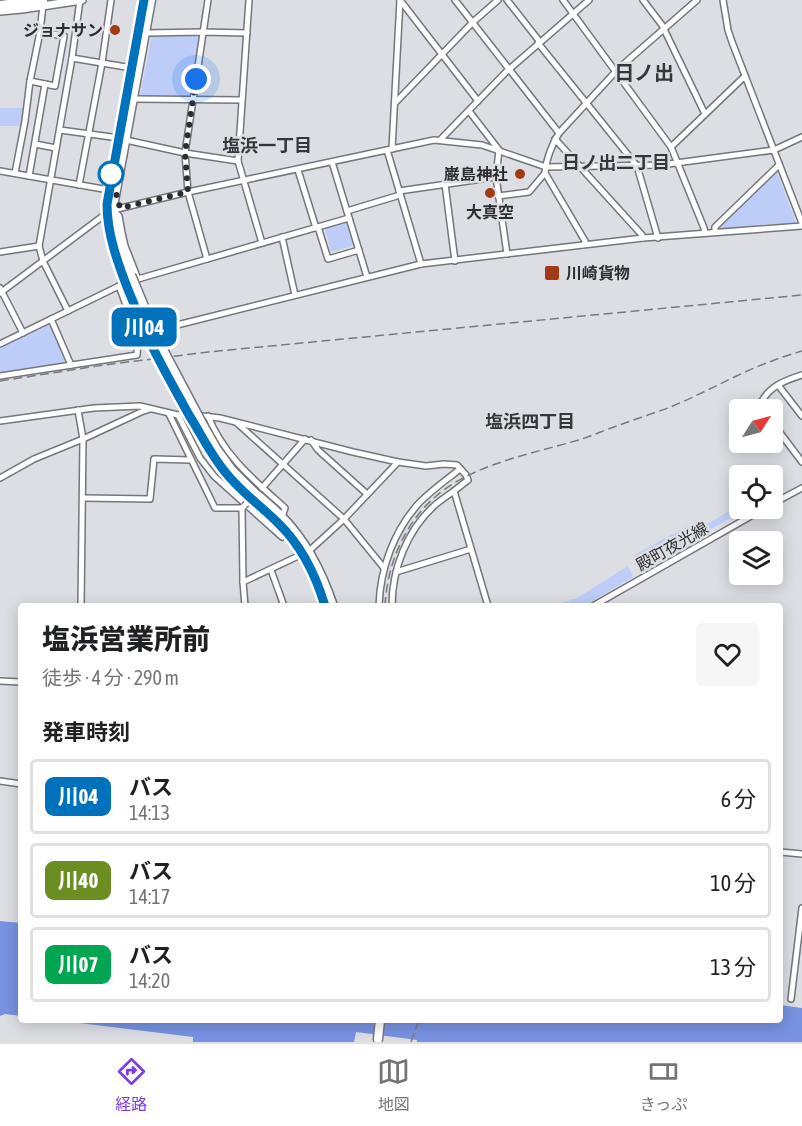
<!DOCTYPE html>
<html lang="ja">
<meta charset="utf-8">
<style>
:root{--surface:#fff;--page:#f6f6f6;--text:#202124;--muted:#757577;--line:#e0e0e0;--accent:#7c3aed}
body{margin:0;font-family:"Asap Condensed","Noto Sans JP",sans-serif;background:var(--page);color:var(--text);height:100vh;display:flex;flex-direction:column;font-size:22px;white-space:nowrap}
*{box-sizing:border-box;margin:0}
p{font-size:20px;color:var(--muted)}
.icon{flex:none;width:33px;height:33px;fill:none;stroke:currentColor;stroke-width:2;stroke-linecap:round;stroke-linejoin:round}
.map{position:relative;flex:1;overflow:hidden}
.drawer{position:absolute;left:18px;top:603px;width:765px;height:420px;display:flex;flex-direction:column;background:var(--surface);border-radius:6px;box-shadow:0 3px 15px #0003}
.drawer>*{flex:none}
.badge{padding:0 12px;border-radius:9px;font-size:21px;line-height:39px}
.needle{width:39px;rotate:54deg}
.tools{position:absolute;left:729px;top:399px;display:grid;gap:12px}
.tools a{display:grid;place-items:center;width:54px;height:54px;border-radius:6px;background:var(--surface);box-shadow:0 3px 15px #0003;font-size:30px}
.you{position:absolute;width:30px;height:30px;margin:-15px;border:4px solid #fff;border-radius:50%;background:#1a73e8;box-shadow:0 0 0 9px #1a73e833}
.map>.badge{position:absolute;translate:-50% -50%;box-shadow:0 0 0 3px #fff}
h2{padding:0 24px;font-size:22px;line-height:54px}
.round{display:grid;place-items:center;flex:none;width:63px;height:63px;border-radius:6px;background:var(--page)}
.overview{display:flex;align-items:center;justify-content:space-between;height:102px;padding:0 24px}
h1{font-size:28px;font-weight:800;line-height:45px}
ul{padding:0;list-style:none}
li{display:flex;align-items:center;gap:18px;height:75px;margin:0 12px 9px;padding:0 12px;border:3px solid var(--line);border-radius:6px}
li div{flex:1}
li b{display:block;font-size:22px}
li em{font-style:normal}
li .badge{min-width:66px;font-weight:700;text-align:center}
.dock{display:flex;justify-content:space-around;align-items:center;height:84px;border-top:2px solid var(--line);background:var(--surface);font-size:16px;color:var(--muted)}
.dock a{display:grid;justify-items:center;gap:3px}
.dock .selected{color:var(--accent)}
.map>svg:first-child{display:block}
.green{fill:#becdf8}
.water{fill:#7892e1}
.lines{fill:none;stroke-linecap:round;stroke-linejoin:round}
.minor-casing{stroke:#74767b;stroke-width:8}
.major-casing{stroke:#74767b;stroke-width:10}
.highway-casing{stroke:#74767b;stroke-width:11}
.minor{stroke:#fff;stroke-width:5}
.major{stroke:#fff;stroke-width:7}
.highway{stroke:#fff;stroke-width:8}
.rail{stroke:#797a7e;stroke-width:1.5;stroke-dasharray:9 4.5;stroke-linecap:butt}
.minor-bridge-casing{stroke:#74767b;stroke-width:8;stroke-linecap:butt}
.highway-bridge-casing{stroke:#74767b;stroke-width:11;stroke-linecap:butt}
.minor-bridge{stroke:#fff;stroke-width:5}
.highway-bridge{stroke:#fff;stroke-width:8}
.line-casing{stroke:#fff;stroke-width:14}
.line{stroke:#0072bc;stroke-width:9}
.walk{stroke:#2c2d2f;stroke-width:6;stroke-dasharray:0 10.8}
.poi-dot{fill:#a13a15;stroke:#dcdee4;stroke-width:2}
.stop-dot{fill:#fff;stroke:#0072bc;stroke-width:3}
.labels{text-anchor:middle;stroke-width:5;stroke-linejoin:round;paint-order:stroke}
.poi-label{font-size:16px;font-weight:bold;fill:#2c2d2f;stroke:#dcdee4;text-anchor:end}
.street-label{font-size:16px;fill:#2c2d2f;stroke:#dcdee4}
.neighbourhood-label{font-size:18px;font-weight:bold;fill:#34363a;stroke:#dcdee4}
.quarter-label{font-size:20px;font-weight:bold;fill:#34363a;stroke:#dcdee4}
</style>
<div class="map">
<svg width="802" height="1042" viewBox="0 0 802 1042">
<rect width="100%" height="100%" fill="#dcdee4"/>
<!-- green -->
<g class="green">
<polygon points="152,34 198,34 200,37 191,96 189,97 140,96"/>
<polygon points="0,108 23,108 25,110 22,124 20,126 0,126"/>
<polygon points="775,171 777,172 796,222 794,224 766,224 718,230 717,227"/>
<polygon points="345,220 349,222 355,245 331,252 325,229 321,230 322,228"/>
<polygon points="47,324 50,325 67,361 65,363 0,372 0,346"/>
<polygon points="729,511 732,517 642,569 634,555 688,526 692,533"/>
<polygon points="628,566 633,577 587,604 583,606 553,606 577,598"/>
</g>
<!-- water -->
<g class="water">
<polygon points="0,921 21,923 21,1016 5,1014 0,1016"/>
<polygon points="780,1005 802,1008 802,1042 417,1042 417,1040 356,1032 354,1042 193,1042 193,1037 55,1020 780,1020"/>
</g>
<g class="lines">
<defs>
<g id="minor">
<polyline points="249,0 238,161 262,243"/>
<polyline points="400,0 478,101"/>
<polyline points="455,0 559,133"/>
<polyline points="507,0 540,42"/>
<polyline points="563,0 671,147 704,228 705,233"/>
<polyline points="643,0 662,25 705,114"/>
<polyline points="723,0 728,30 732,42 802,223"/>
<polyline points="146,33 203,32 247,33"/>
<polyline points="538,43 637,166 658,238"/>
<polyline points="72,58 132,68"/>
<polyline points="30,81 55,86 64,36 40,32"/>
<polyline points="133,99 241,100"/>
<polyline points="395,103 473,22 498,0"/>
<polyline points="469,111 499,150 496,177 507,254"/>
<polyline points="60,130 119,138"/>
<polyline points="555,139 642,235 643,238"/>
<polyline points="126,140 185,153 238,161"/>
<polyline points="440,140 506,72 589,0"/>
<polyline points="35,144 56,148"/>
<polyline points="671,147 745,76"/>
<polyline points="392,149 400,0"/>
<polyline points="387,150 421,264"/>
<polyline points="332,162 367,277"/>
<polyline points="298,170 316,228"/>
<polyline points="0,171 109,190"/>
<polyline points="15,173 25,121 30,81 40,32 43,5"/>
<polyline points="29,176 45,84"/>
<polyline points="445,184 455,261"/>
<polyline points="79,185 102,63 111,0"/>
<polyline points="399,191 496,177"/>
<polyline points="498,196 529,192 545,173"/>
<polyline points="114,211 119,216 122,233 125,246 138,279"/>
<polyline points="347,211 400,195"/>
<polyline points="318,227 328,259 359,250"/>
<polyline points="715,232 715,227 779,165"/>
<polyline points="282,237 295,295"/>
<path d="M585,244V241L545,173C546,160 552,144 559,133L618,69L697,0"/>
<polyline points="0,252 39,246"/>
<polyline points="207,259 188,192 185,153 208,0"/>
<polyline points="119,286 138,338"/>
<polyline points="0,288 23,333"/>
<polyline points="0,293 107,213 113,210 188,192 434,140 482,145 546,167 661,165 774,150 802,137"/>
<polyline points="68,311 43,261 39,246 72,58 80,0"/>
<polyline points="51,319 71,365"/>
<polyline points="0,344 119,286 138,279 349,218"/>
<polyline points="0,376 137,355 138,338 161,329 421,264 643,238 802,226"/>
<polyline points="778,385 802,416"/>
<polyline points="78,410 83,439 81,606"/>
<path d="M763,410L762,401C770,386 786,380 802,375"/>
<polyline points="169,414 215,508 242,508"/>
<polyline points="178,415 200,458 214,476 282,537"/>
<path d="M208,416C223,455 255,481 285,508L282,517"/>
<polyline points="0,421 94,408 140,406 178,415 194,415 220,418 353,452 398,462 426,466 444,464 457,465 466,475 468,480 454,491 488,606"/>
<polyline points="772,422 802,462"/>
<polyline points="237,423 344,519 384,568"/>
<polyline points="311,440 318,450 367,494"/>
<polyline points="0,478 34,459 83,439 141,412 150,409"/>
<polyline points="262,488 305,439"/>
<polyline points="83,498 150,499 154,459 191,460"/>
<polyline points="772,504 802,488"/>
<polyline points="243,507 242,508 243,582 245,606"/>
<polyline points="271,570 284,606"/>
<polyline points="396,572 471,549"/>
<polyline points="243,582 309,551 344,519 398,462"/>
<path d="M379,606C380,569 394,530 420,502C432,490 446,480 460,469"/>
<path d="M392,606C392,569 407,530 435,505C441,500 447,496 454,491"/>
<polyline points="593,606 765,508"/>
<polyline points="0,681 21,682"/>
<polyline points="0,781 21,784"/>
<polyline points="780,852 802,854"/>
<polyline points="791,999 802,908"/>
</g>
<polyline id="major" points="0,11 22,9 82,0"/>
<g id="highway">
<polyline points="0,5 43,0"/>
<path d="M131,275C122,251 112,227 114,201L151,0"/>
<path d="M123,277C115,254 107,229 107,204L145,0"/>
<path d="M253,491C262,499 272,507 281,516C306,541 322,573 333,606"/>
<path d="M247,495C286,529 310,555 325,606"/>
<polyline points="378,1039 380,1020"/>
</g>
</defs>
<!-- minor casing -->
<use href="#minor" class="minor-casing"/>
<!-- major casing -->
<use href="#major" class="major-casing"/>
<!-- highway casing -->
<use href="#highway" class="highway-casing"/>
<!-- minor -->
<use href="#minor" class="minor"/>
<!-- major -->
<use href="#major" class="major"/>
<!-- highway -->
<use href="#highway" class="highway"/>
<!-- rail -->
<g class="rail">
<polyline points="0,381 104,365 208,352 802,295"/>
<path d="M385,606C387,565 404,524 435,497C472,464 535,453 582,439C596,434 610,428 625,423C639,418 654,413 668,408C703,394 736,374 772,361C781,357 792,354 802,351"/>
<polyline points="411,1042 419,1020"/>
</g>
<defs>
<polyline id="minor-bridge" points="244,506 247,503"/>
<g id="highway-bridge">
<polyline points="131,275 158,340 203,425 216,448 232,470 253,491"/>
<polyline points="123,277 150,342 172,384 210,450 226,474 247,495"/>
</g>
</defs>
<!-- minor-bridge casing -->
<use href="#minor-bridge" class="minor-bridge-casing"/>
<!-- highway-bridge casing -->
<use href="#highway-bridge" class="highway-bridge-casing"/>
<!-- minor-bridge -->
<use href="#minor-bridge" class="minor-bridge"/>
<!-- highway-bridge -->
<use href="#highway-bridge" class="highway-bridge"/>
</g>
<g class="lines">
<defs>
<path id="line" d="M144,0L107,204C107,234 118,264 129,292C136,308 142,326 150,342C162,367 176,391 189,415C201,434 211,455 226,473C241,492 261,506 278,523C301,545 316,576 325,606"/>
</defs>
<!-- line casing -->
<use href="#line" class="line-casing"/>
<!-- line -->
<use href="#line" class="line"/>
<!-- walk -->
<polyline class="walk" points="111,174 120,208 188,192 185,153 196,79"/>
</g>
<!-- markers -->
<g class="poi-dot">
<circle cx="115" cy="30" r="6"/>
<circle cx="520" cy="174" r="6"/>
<circle cx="490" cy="193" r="6"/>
<rect x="544" y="265" width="16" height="16" rx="3"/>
</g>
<circle class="stop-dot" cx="111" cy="174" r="12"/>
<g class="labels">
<!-- poi labels -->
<g class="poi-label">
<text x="103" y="36">ジョナサン</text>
<text x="508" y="180">巌島神社</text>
<text x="490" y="218" text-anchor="middle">大真空</text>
<text x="566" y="279" text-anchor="start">川崎貨物</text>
</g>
<!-- street labels -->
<g class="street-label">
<text transform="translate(672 546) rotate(-30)" y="6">殿町夜光線</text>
</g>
<!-- neighbourhood labels -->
<g class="neighbourhood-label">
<text x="267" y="152">塩浜一丁目</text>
<text x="616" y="169">日ノ出二丁目</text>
<text x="530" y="428">塩浜四丁目</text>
</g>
<!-- quarter labels -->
<g class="quarter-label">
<text x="644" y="80">日ノ出</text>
</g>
</g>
</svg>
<div class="tools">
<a><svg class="needle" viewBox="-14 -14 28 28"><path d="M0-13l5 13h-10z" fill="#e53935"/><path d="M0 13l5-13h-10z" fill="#757577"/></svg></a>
<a><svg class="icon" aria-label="locate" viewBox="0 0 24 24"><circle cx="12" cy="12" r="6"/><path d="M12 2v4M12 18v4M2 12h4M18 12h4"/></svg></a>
<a><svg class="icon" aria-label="layers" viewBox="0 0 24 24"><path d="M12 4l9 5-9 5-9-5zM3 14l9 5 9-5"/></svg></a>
</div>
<div class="you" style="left:196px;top:79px"></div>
<b class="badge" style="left:144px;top:327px;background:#0072bc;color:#fff">川04</b>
<section class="drawer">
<div class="overview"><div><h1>塩浜営業所前</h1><p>徒歩 · 4 分 · 290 m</p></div><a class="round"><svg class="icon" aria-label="heart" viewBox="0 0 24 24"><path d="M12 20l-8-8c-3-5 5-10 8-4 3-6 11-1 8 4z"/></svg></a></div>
<h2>発車時刻</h2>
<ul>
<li><span class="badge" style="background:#0072bc;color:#fff">川04</span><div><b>バス</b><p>14:13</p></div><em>6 分</em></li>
<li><span class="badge" style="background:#6b8e23;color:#fff">川40</span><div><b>バス</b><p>14:17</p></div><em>10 分</em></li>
<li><span class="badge" style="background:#00a651;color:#fff">川07</span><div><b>バス</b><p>14:20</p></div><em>13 分</em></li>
</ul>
</section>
</div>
<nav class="dock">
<a class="selected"><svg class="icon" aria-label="directions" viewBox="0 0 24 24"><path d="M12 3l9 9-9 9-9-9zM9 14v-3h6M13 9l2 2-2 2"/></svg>経路</a>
<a><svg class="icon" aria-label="map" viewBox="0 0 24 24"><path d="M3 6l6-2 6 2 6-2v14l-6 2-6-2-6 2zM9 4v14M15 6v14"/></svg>地図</a>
<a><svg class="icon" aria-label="tickets" viewBox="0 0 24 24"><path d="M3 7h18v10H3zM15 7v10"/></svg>きっぷ</a>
</nav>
